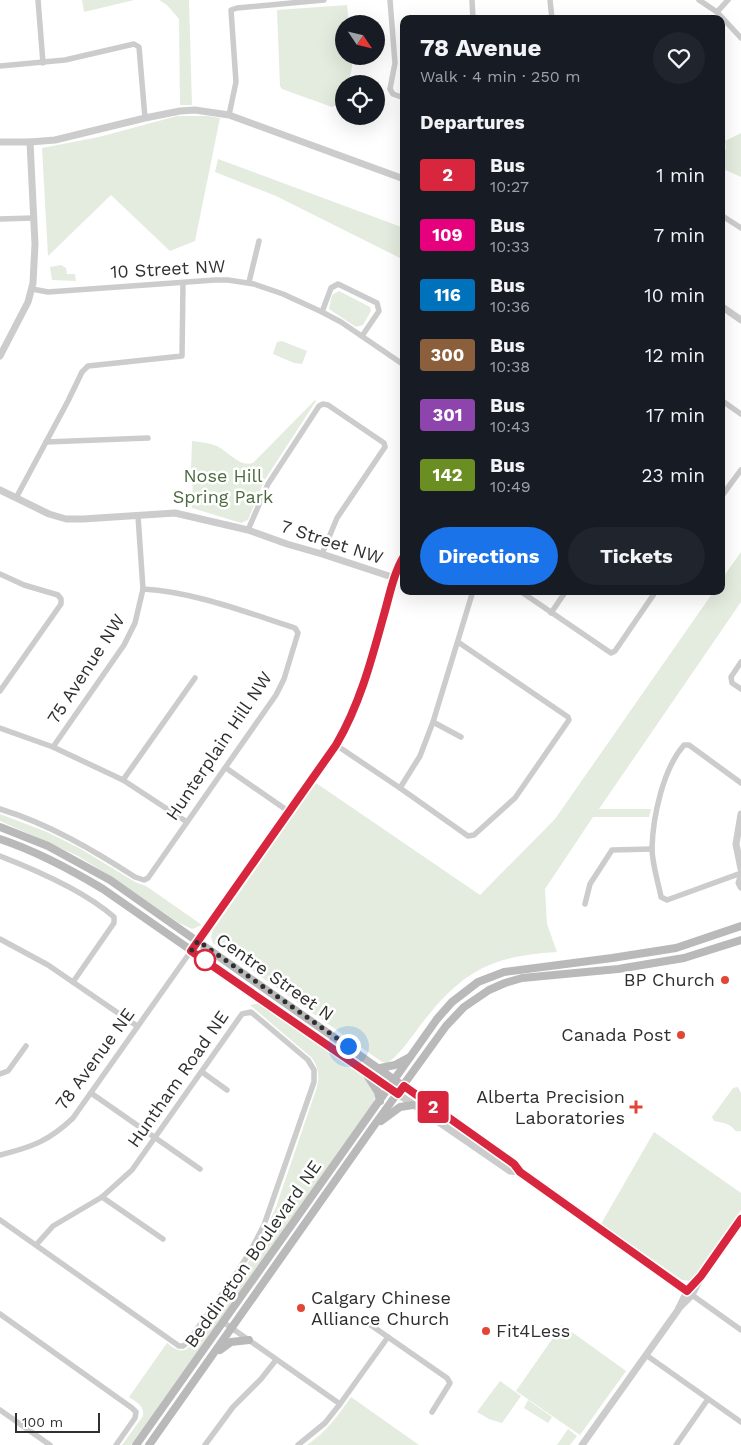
<!DOCTYPE html>
<meta charset="utf-8">
<style>
:root{--surface:#171b24;--page:#20242c;--text:#f1f3f6;--muted:#9ea1a6;--accent:#1a73e8}
body{margin:0;font-family:"Work Sans",sans-serif;background:var(--page);color:var(--text);height:100vh;display:flex;flex-direction:column;font-size:19px;white-space:nowrap}
*{box-sizing:border-box;margin:0}
p{font-size:16px;color:var(--muted)}
.icon{flex:none;width:28px;height:28px;fill:none;stroke:currentColor;stroke-width:2;stroke-linecap:round;stroke-linejoin:round}
.map{position:relative;flex:1;overflow:hidden}
.panel{position:absolute;left:400px;top:15px;width:325px;height:580px;display:flex;flex-direction:column;background:var(--surface);border-radius:10px;box-shadow:0 5px 20px #0002}
.panel>*{flex:none}
.badge{padding:0 10px;border-radius:4px;font-size:18px;line-height:32px}
.needle{width:32px;rotate:125deg}
.fabs{position:absolute;left:335px;top:15px;display:grid;gap:10px}
.fabs a{display:grid;place-items:center;width:50px;height:50px;border-radius:50%;background:var(--surface);box-shadow:0 5px 20px #0002;font-size:25px}
.scale{position:absolute;left:15px;bottom:12px;width:85px;box-sizing:border-box;padding-left:5px;border:2px solid #2f2f2f;border-top:0;font-size:14px;line-height:18px;white-space:nowrap;color:#2f2f2f;-webkit-text-stroke:4px #fff;paint-order:stroke}
.you{position:absolute;width:25px;height:25px;margin:-12px;border:4px solid #fff;border-radius:50%;background:#1a73e8;box-shadow:0 0 0 8px #1a73e833}
.map>.badge{position:absolute;translate:-50% -50%;box-shadow:0 0 0 2px #fff}
h2{padding:0 20px;font-size:19px;line-height:45px}
.round{display:grid;place-items:center;flex:none;width:52px;height:52px;border-radius:26px;background:var(--page)}
.headline{display:flex;align-items:center;justify-content:space-between;height:85px;padding:0 20px}
h1{font-size:24px;font-weight:700;line-height:38px}
.button{display:flex;gap:10px;margin-top:auto;padding:10px 20px}
.button a{flex:1;height:58px;border-radius:30px;background:var(--accent);color:#fff;font-size:20px;font-weight:700;line-height:58px;text-align:center}
.button a+a{background:var(--page);color:var(--text)}
ul{padding:0;list-style:none}
li{display:flex;align-items:center;gap:15px;height:60px;padding:0 20px}
li div{flex:1}
li b{display:block;font-size:19px}
li em{font-style:normal}
li .badge{min-width:55px;font-weight:700;text-align:center}
.map>svg:first-child{display:block}
.green{fill:#e3ecde}
.lines{fill:none;stroke-linecap:round;stroke-linejoin:round}
.minor{stroke:#ccc;stroke-width:5.5}
.tertiary{stroke:#ccc;stroke-width:7}
.secondary{stroke:#b9b9b9;stroke-width:8}
.line-casing{stroke:#fff;stroke-width:11}
.line{stroke:#d7263d;stroke-width:8}
.walk{stroke:#2f2f2f;stroke-width:5;stroke-dasharray:0 9}
.stop-dot{fill:#fff;stroke:#d7263d;stroke-width:2.5}
.poi-dot{fill:#e14637;stroke:#fff;stroke-width:2}
.labels{text-anchor:middle;stroke-width:5;stroke-linejoin:round;paint-order:stroke}
.street-label{font-size:18px;fill:#2f2f2f;stroke:#fff}
.park-label{font-size:18px;fill:#4b6a3d;stroke:#fff}
.poi-label{font-size:18px;fill:#2f2f2f;stroke:#fff;text-anchor:end}
</style>
<div class="map">
<svg width="741" height="1445" viewBox="0 0 741 1445">
<rect width="100%" height="100%" fill="#fff"/>
<!-- green -->
<g class="green">
<polygon points="82,0 134,0 84,12"/>
<polygon points="159,0 189,0 192,105 180,105 179,19 167,5"/>
<path d="M347,5L349,24H344V56H352C353,66 351,75 347,84H344V91L337,105L332,107L282,89L280,86L277,10Z"/>
<polygon points="177,116 208,116 220,118 195,241 170,251 111,195 48,256 42,148 99,137"/>
<path d="M741,133V177L721,168V156C726,152 727,147 725,141Z"/>
<polygon points="218,159 404,228 404,260 276,196 215,172"/>
<polygon points="61,265 66,268 67,274 75,274 76,281 52,280 50,267"/>
<polygon points="339,291 370,307 371,311 363,325 356,327 329,309 332,295"/>
<polygon points="282,341 307,351 302,364 294,363 273,354 277,342"/>
<path d="M315,400L316,401L264,481L248,520L241,523L192,508L193,471L191,470L192,441C200,442 209,443 217,446C229,452 239,467 253,463Z"/>
<path d="M741,552V602L599,809H651L649,817H593L545,889L547,924L557,952C491,956 463,971 422,1023C413,1035 399,1056 387,1063L382,1062L213,943L211,937L213,930L316,783L480,895L555,819L714,591H721V580Z"/>
<polygon points="0,814 47,832 81,849 135,882 146,886 202,925 192,929 179,923 107,874 78,856 0,821"/>
<path d="M260,1003L266,1005C285,1019 373,1074 375,1094C376,1102 369,1109 365,1115L131,1445H122L143,1416C145,1406 136,1402 129,1397L167,1343C174,1348 180,1354 188,1348L241,1274L261,1241L276,1207L316,1090C320,1078 319,1067 311,1057L250,1005Z"/>
<path d="M738,1087L741,1093V1131C734,1132 735,1130 731,1126C726,1123 719,1122 714,1121L712,1117L733,1088Z"/>
<polygon points="654,1132 741,1193 741,1210 691,1281 682,1280 601,1224"/>
<polygon points="562,1325 626,1371 580,1435 516,1391"/>
<polygon points="500,1381 521,1396 502,1423 489,1419 477,1412"/>
<path d="M351,1397L419,1445H307C327,1431 337,1417 351,1397Z"/>
<polygon points="528,1400 552,1417 548,1423 524,1408"/>
<polygon points="568,1429 577,1436 570,1445 557,1445"/>
</g>
<g class="lines">
<!-- minor -->
<g class="minor">
<polyline points="38,0 43,63"/>
<polyline points="390,0 395,63 390,89 393,94 404,98"/>
<polyline points="472,0 473,19"/>
<polyline points="550,0 552,19"/>
<polyline points="699,0 717,12 741,38"/>
<polyline points="717,12 728,0"/>
<polyline points="0,66 65,60 134,44 139,47 145,118"/>
<polyline points="229,115 236,82 231,10 237,8 324,0"/>
<polyline points="721,215 741,228"/>
<polyline points="0,219 33,218"/>
<polyline points="249,282 259,241"/>
<polyline points="32,289 48,292 215,280 228,280 254,284 283,294 322,312 341,322 404,365"/>
<polyline points="322,312 331,288 338,284 377,303 379,311 362,336"/>
<polyline points="721,400 741,414"/>
<polyline points="46,442 148,438"/>
<polyline points="721,497 741,470"/>
<polyline points="16,498 68,401 82,372 88,366 182,356 183,283"/>
<polyline points="248,530 268,484 319,406 323,404 328,405 384,443 385,447 337,518 322,554"/>
<polyline points="0,574 24,585 58,595 61,599 61,604 0,691"/>
<polyline points="520,591 611,653 615,651 656,591"/>
<polyline points="551,613 566,591"/>
<polyline points="741,662 731,677 732,683 741,689"/>
<polyline points="433,722 461,737"/>
<polyline points="0,728 53,747 123,780 187,822"/>
<polyline points="336,745 400,788 468,836 474,835 515,798 569,720 568,717 458,642"/>
<polyline points="53,747 124,645 135,623 143,589 138,516"/>
<polyline points="226,768 288,811"/>
<polyline points="123,780 195,678"/>
<path d="M741,783L689,745H684C663,769 653,816 652,848C652,864 658,881 661,897L667,900L741,873"/>
<polyline points="400,788 420,756 433,722 473,591"/>
<path d="M0,809C49,824 93,850 135,877L144,880L148,878L276,695L284,679L298,633L295,628C245,612 195,592 143,589"/>
<path d="M0,856C36,870 86,892 114,917V923L73,982"/>
<polyline points="585,904 590,884 612,850 652,849"/>
<polyline points="0,939 48,965 137,1026"/>
<polyline points="202,1072 227,1090"/>
<polyline points="0,1074 8,1071 26,1046"/>
<polyline points="91,1093 200,1169"/>
<path d="M0,1155C32,1147 49,1141 73,1118L191,951"/>
<polyline points="102,1197 163,1239"/>
<polyline points="0,1220 179,1346 183,1346 187,1343 232,1280 250,1252 264,1225 314,1082 314,1070 308,1060 251,1012 242,1014 132,1170 102,1197 53,1226 36,1245"/>
<polyline points="692,1295 741,1330"/>
<polyline points="0,1314 132,1408 136,1412 135,1418 116,1445"/>
<polyline points="223,1322 340,1404 325,1423 298,1445"/>
<polyline points="353,1322 362,1319 447,1378 450,1383 432,1412"/>
<polyline points="646,1355 741,1422"/>
<polyline points="340,1404 388,1337"/>
<polyline points="0,1410 50,1445"/>
<polyline points="205,1445 233,1407 261,1379 276,1360"/>
<polyline points="676,1445 708,1399"/>
</g>
<!-- tertiary -->
<g class="tertiary">
<polyline points="0,142 30,142 55,140 145,118 180,111 195,110 229,115 404,179"/>
<polyline points="721,306 741,320"/>
<polyline points="0,356 28,302 33,283 35,244 30,142"/>
<polyline points="0,490 49,514 66,519 83,519 175,513 248,530 287,544 322,554 395,578"/>
<polyline points="741,814 736,844 741,869"/>
<polyline points="741,876 739,883 741,887"/>
<path d="M191,951L336,745C359,705 371,659 384,614C390,595 394,573 404,556"/>
<polyline points="404,1086 514,1164 520,1172 692,1295"/>
<polyline points="398,1094 510,1171 520,1172"/>
<polyline points="679,1308 692,1295 700,1279"/>
<polyline points="582,1445 678,1310 687,1291 701,1276 741,1219"/>
</g>
<!-- secondary -->
<g class="secondary">
<polyline points="0,827 48,846 110,880 399,1083"/>
<path d="M0,839C36,851 70,869 103,889L392,1090"/>
<polyline points="380,1068 395,1065 410,1057"/>
<polyline points="367,1075 378,1092 380,1101"/>
<polyline points="381,1121 400,1107 413,1105"/>
<polyline points="220,1350 231,1342 249,1340"/>
<polyline points="136,1445 437,1019 452,1002 478,982 504,972 612,958 676,948 741,926"/>
<polyline points="149,1445 373,1127 446,1026 464,1007 489,990 505,983 522,978 618,969 684,958 741,940"/>
</g>
</g>
<g class="lines">
<defs>
<path id="line" d="M404,556C393,574 389,598 383,618C371,662 359,706 336,745L191,951L398,1094L404,1086L514,1164L520,1172L687,1291L701,1276L741,1219"/>
</defs>
<!-- line casing -->
<use href="#line" class="line-casing"/>
<!-- line -->
<use href="#line" class="line"/>
<!-- walk -->
<polyline class="walk" points="205,960 191,951 198,941 348,1046"/>
</g>
<!-- markers -->
<circle class="stop-dot" cx="205" cy="960" r="10"/>
<g class="poi-dot">
<circle cx="725" cy="980" r="5"/>
<circle cx="681" cy="1035" r="5"/>
<path d="M633.5 1099.5h5v5h5v5h-5v5h-5v-5h-5v-5h5z"/>
<circle cx="301" cy="1308" r="5"/>
<circle cx="486" cy="1331" r="5"/>
</g>
<g class="labels">
<!-- street labels -->
<g class="street-label">
<text transform="translate(168 269) rotate(-3)" y="6">10 Street NW</text>
<text transform="translate(332 542) rotate(18)" y="6">7 Street NW</text>
<text transform="translate(86 669) rotate(-57)" y="6">75 Avenue NW</text>
<text transform="translate(219 746) rotate(-56)" y="6">Hunterplain Hill NW</text>
<text transform="translate(275 977) rotate(35)" y="6">Centre Street N</text>
<text transform="translate(95 1059) rotate(-54)" y="6">78 Avenue NE</text>
<text transform="translate(178 1079) rotate(-55)" y="6">Huntham Road NE</text>
<text transform="translate(253 1254) rotate(-55)" y="6">Beddington Boulevard NE</text>
</g>
<!-- park labels -->
<g class="park-label">
<text x="223" y="482">Nose Hill<tspan x="223" dy="21">Spring Park</tspan></text>
</g>
<!-- poi labels -->
<g class="poi-label">
<text x="715" y="986">BP Church</text>
<text x="671" y="1041">Canada Post</text>
<text x="625" y="1103">Alberta Precision<tspan x="625" dy="21">Laboratories</tspan></text>
<text x="311" y="1304" text-anchor="start">Calgary Chinese<tspan x="311" dy="21">Alliance Church</tspan></text>
<text x="496" y="1337" text-anchor="start">Fit4Less</text>
</g>
</g>
</svg>
<div class="fabs">
<a><svg class="needle" viewBox="-14 -14 28 28"><path d="M0-13l5 13h-10z" fill="#e53935"/><path d="M0 13l5-13h-10z" fill="#9ea1a6"/></svg></a>
<a><svg class="icon" aria-label="locate" viewBox="0 0 24 24"><circle cx="12" cy="12" r="6"/><path d="M12 2v4M12 18v4M2 12h4M18 12h4"/></svg></a>
</div>
<div class="scale">100 m</div>
<div class="you" style="left:348px;top:1046px"></div>
<b class="badge" style="left:433px;top:1107px;background:#d7263d;color:#fff">2</b>
<section class="panel">
<div class="headline"><div><h1>78 Avenue</h1><p>Walk · 4 min · 250 m</p></div><a class="round"><svg class="icon" aria-label="heart" viewBox="0 0 24 24"><path d="M12 20l-8-8c-3-5 5-10 8-4 3-6 11-1 8 4z"/></svg></a></div>
<h2>Departures</h2>
<ul>
<li><span class="badge" style="background:#d7263d;color:#fff">2</span><div><b>Bus</b><p>10:27</p></div><em>1 min</em></li>
<li><span class="badge" style="background:#e6007e;color:#fff">109</span><div><b>Bus</b><p>10:33</p></div><em>7 min</em></li>
<li><span class="badge" style="background:#0072bc;color:#fff">116</span><div><b>Bus</b><p>10:36</p></div><em>10 min</em></li>
<li><span class="badge" style="background:#8b5e3c;color:#fff">300</span><div><b>Bus</b><p>10:38</p></div><em>12 min</em></li>
<li><span class="badge" style="background:#8e44ad;color:#fff">301</span><div><b>Bus</b><p>10:43</p></div><em>17 min</em></li>
<li><span class="badge" style="background:#6b8e23;color:#fff">142</span><div><b>Bus</b><p>10:49</p></div><em>23 min</em></li>
</ul>
<div class="button"><a>Directions</a><a>Tickets</a></div>
</section>
</div>
